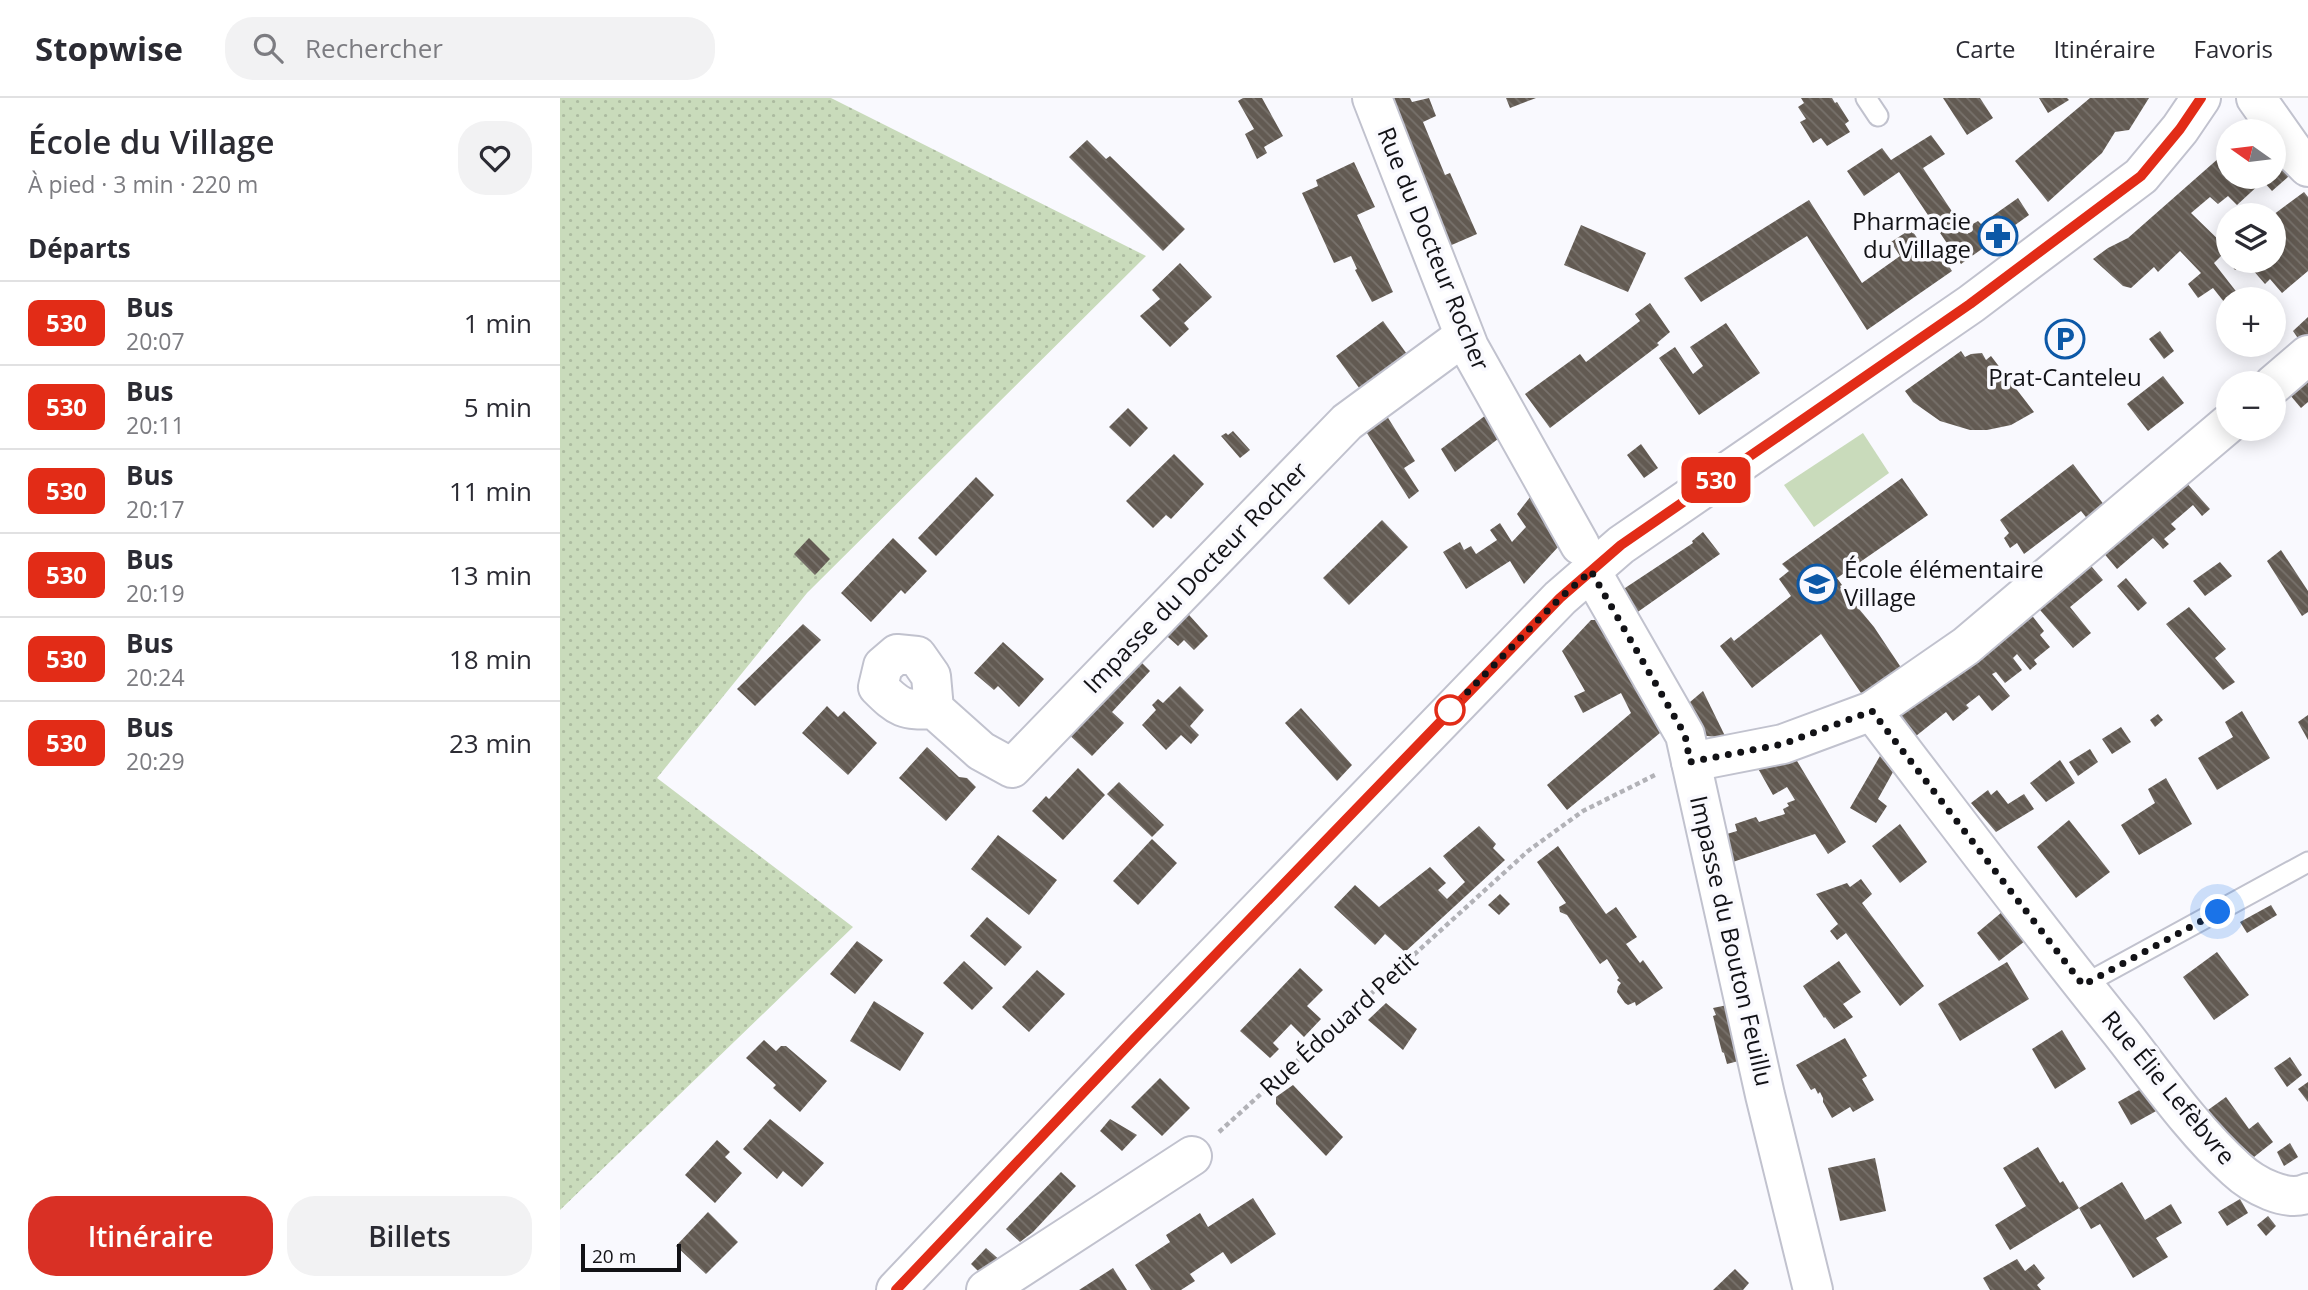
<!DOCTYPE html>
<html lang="fr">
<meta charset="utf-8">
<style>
:root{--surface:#fff;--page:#f2f2f3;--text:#2b2b33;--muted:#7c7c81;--line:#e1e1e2;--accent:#d93025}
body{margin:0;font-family:"Open Sans",sans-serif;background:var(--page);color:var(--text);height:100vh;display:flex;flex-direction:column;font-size:26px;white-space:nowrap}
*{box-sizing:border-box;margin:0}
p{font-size:23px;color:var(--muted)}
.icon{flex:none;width:38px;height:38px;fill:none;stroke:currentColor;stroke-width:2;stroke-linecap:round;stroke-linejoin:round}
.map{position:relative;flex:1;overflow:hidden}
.drawer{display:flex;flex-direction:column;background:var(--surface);width:560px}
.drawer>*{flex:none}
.badge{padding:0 14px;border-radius:10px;font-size:24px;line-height:46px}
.needle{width:46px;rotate:284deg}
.controls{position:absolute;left:1656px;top:21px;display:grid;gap:14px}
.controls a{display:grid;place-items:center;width:70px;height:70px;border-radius:50%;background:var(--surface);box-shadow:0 4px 18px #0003;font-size:35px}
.scale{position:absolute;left:21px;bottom:18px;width:100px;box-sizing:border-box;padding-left:7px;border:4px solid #121216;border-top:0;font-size:19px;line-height:24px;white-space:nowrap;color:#121216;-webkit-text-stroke:5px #f9f9fe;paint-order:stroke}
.you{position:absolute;width:35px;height:35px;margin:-18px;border:5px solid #fff;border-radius:50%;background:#1a73e8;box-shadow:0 0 0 10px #1a73e833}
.map>.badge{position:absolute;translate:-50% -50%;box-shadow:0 0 0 4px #fff}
h2{padding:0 28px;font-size:26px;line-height:63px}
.round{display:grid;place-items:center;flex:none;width:74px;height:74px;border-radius:28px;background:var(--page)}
.overview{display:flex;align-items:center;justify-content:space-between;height:119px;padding:0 28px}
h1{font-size:33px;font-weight:600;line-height:52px}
.primary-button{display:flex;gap:14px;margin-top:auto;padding:14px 28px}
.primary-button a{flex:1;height:80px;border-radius:28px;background:var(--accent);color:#fff;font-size:28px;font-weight:600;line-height:80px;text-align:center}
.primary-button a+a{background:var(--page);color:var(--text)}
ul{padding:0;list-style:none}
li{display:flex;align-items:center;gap:21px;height:84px;padding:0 28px;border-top:2px solid var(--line)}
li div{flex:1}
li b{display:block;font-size:26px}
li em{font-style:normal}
li .badge{min-width:77px;font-weight:700;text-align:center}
header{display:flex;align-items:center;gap:42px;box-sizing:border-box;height:98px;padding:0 35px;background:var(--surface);border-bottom:2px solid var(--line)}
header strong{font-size:33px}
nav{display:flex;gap:38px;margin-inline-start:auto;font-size:24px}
.search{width:490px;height:63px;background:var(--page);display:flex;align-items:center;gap:18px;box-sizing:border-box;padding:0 24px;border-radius:28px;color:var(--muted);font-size:26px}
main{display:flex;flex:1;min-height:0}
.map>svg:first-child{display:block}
.grass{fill:url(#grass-dots)}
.pitch{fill:#c9dbbb}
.building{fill:url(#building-back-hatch)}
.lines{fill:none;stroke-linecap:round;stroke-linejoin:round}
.lane-casing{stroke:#c1c2ce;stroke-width:23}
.street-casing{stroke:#c1c2ce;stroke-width:42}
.secondary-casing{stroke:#c1c2ce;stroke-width:42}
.primary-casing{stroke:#c1c2ce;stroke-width:42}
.path{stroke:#b2b2b7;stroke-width:4.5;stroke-dasharray:5 3.5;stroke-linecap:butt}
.lane{stroke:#fff;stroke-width:19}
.street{stroke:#fff;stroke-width:38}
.secondary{stroke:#fff;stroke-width:38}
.primary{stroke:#fff;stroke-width:38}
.line-casing{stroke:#fff;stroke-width:16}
.line{stroke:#e22c17;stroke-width:10}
.walk{stroke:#121216;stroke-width:7;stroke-dasharray:0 12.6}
.stop-dot{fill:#fff;stroke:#e22c17;stroke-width:3.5}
.labels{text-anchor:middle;stroke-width:7;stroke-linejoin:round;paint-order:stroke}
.poi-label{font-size:24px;fill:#121216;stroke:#f9f9fe;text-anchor:end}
.street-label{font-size:24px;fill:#121216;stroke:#f9f9fe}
</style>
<header>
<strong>Stopwise</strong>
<div class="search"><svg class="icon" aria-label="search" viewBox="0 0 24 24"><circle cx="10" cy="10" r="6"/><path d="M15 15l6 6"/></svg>Rechercher</div>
<nav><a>Carte</a><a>Itinéraire</a><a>Favoris</a></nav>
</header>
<main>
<section class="drawer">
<div class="overview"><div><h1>École du Village</h1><p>À pied · 3 min · 220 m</p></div><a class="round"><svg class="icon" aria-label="heart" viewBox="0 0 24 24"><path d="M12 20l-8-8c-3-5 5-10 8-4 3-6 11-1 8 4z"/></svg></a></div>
<h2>Départs</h2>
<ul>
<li><span class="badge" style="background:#e22c17;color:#fff">530</span><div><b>Bus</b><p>20:07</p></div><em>1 min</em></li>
<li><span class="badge" style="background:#e22c17;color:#fff">530</span><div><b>Bus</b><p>20:11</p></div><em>5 min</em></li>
<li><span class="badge" style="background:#e22c17;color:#fff">530</span><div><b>Bus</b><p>20:17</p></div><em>11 min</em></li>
<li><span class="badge" style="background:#e22c17;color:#fff">530</span><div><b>Bus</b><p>20:19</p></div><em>13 min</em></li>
<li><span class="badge" style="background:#e22c17;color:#fff">530</span><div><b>Bus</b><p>20:24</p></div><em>18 min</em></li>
<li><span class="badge" style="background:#e22c17;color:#fff">530</span><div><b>Bus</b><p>20:29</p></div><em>23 min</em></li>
</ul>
<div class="primary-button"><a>Itinéraire</a><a>Billets</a></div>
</section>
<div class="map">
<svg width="1748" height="1192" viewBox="0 0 1748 1192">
<defs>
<pattern id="grass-dots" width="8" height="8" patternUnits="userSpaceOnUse" patternTransform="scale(1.75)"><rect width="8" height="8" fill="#c9dbbb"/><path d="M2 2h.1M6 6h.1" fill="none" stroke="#acbba0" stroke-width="1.8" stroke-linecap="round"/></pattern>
<pattern id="building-back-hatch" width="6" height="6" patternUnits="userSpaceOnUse" patternTransform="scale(1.75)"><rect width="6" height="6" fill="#625a52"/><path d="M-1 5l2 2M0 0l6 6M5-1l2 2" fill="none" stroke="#78726c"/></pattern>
</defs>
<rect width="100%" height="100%" fill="#f9f9fe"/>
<!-- grass -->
<polygon class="grass" points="0,0 271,0 586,158 247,495 97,680 293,829 0,1112"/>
<!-- pitch -->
<polygon class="pitch" points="1303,335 1329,375 1254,429 1224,387"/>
<!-- building -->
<g class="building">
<polygon points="683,0 702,0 723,38 704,49 707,55 697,61 685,36 694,31 678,3"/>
<polygon points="821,0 850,0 852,4 869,0 876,18 863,24 885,77 890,75 917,136 887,149"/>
<polygon points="946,0 976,0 950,10"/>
<polygon points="1241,0 1272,0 1275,5 1277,4 1289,23 1285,26 1290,34 1267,48 1261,40 1253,45 1240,24 1246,21 1238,9 1244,5"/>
<polygon points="1383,0 1420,0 1433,20 1407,37"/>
<polygon points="1479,0 1507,0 1509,2 1488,15"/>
<polygon points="1530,0 1589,0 1569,32 1555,34 1542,55 1488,104 1455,63"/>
<polygon points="1371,37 1385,56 1363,70 1407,136 1413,132 1411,127 1418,123 1421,126 1458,100 1469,117 1401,166 1339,74 1304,98 1287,73 1322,50 1331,62"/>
<polygon points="527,42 546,61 550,58 625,131 603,153 509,59"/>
<polygon points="1668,52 1668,79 1713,79 1713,60 1729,78 1712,93 1703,83 1677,107 1668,98 1658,106 1650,99 1631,115 1668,151 1654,165 1682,201 1668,201 1668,209 1653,190 1638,200 1628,186 1641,175 1620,153 1598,174 1594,169 1571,190 1563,188 1533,161 1548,150 1568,140"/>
<polygon points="794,64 815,109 797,117 833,194 812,204 795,172 797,171 791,158 774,165 742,95 758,88 756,82"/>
<polygon points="1744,94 1748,99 1748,173 1722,195 1710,181 1705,186 1686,164 1713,163 1713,117"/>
<polygon points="1249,102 1302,185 1340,158 1331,144 1351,131 1368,156 1376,149 1392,173 1307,232 1247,138 1141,204 1124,180"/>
<polygon points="1021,127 1086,155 1068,194 1004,167"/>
<polygon points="1674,163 1684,163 1686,165 1675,172 1670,165"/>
<polygon points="620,165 652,199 624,225 629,231 610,249 580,218 600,201 592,192"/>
<polygon points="1090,205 1110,234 1097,245 1099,247 990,330 965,296 1020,256 1026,264 1080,223 1075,216"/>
<polygon points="1748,219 1748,245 1744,249 1733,233"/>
<polygon points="823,223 857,270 805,298 776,258"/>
<polygon points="1166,225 1200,275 1139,317 1099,260 1115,249 1133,276 1143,268 1130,249"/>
<polygon points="1600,233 1614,253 1604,261 1589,241"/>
<polygon points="1401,253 1405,259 1411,256 1422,255 1426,262 1431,258 1474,314 1451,327 1427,332 1410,332 1380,323 1353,304 1345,293"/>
<polygon points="1748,270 1748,304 1741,310 1725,291"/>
<polygon points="1603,278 1624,305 1588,333 1567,306"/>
<polygon points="568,310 588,330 570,349 549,329"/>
<polygon points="934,311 947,334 895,374 881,351"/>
<polygon points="825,315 855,363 844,370 859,393 849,401 805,332"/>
<polygon points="673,333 690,352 680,360 661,338 666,335 668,337"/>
<polygon points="1081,346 1098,370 1084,380 1067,357"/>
<polygon points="614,356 644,386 611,421 606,417 593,430 566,403"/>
<polygon points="1513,366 1551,416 1534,429 1521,413 1464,456 1457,445 1450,450 1444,440 1449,435 1440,422"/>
<polygon points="416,379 434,397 376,458 358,440"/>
<polygon points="1342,380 1368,417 1277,480 1282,487 1280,488 1314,529 1344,574 1303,598 1261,536 1192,590 1160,548 1171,539 1174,543 1231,498 1219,481 1229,473 1222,466"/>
<polygon points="1623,381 1650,411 1642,418 1633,407 1611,426 1616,431 1604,441 1609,446 1603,451 1593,440 1557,471 1542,453"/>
<polygon points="977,390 999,448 964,486 950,463 906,491 883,454 900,444 904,452 911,448 916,456 937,442 930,432 940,425 952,444 966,429 957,416"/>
<polygon points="822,422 848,449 789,507 763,480"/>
<polygon points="1143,434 1160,456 1072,518 1059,494 1133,445 1132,443"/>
<polygon points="249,440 270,461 255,477 234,456"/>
<polygon points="333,440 367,473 345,496 341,492 311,524 281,495"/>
<polygon points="1721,452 1748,493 1748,514 1742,518 1707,463"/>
<polygon points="1526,462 1543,482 1510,509 1531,535 1513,550 1474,505"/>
<polygon points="1660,464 1672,478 1645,498 1633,483"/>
<polygon points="1566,480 1587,505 1578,513 1557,488"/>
<polygon points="621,508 648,538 634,552 624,542 618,548 599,531"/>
<polygon points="1629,509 1666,551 1655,560 1675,584 1663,592 1606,526"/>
<polygon points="1467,511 1484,533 1480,537 1490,549 1474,562 1477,566 1470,572 1457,556 1453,560 1462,572 1445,585 1436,574 1432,576 1450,598 1432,613 1419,597 1406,607 1409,610 1393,623 1386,614 1356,638 1338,615"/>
<polygon points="1031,522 1047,522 1106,630 1007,712 987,687 1071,615 1061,595 1023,615 1014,598 1025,593 1002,553"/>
<polygon points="243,526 261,542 195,608 177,591"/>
<polygon points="443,544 484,581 459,609 438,588 434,592 414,575"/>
<polygon points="574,557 590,573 552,614 564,625 532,658 504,632"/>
<polygon points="620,588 644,612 630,628 639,637 631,646 621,637 606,652 582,627 596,612 592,607 598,601 603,605"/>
<polygon points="1143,593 1166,640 1138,637 1123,610"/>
<polygon points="267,608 278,619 284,613 317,645 288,677 242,635"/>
<polygon points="741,610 792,667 777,683 725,625"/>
<polygon points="1682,613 1710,660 1657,692 1638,660 1673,639 1665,624"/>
<polygon points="1598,616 1603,622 1595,629 1590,622"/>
<polygon points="1748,617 1748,642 1738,624"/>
<polygon points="1561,629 1571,644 1552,656 1542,641"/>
<polygon points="367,649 399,679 407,680 416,689 386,723 339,680"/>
<polygon points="1530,651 1538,664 1518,678 1509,664"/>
<polygon points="1234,658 1286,744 1268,756 1255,736 1167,766 1160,738 1177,733 1175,726 1196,719 1199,724 1225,716 1223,711 1229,708 1227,705 1235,702 1227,689 1213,697 1196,667"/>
<polygon points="1320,658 1333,674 1318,701 1327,708 1316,725 1290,710"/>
<polygon points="1500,662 1515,685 1486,704 1470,685"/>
<polygon points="518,670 545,697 503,742 472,713 486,698 489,701"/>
<polygon points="1606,680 1632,726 1579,757 1561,727 1595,705 1588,691"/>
<polygon points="559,684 604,727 592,739 547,696"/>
<polygon points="1428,692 1431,697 1437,692 1448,706 1464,696 1474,711 1436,734 1411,705"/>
<polygon points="1509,722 1550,774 1516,800 1477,749"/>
<polygon points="1340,726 1367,764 1340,785 1312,748"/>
<polygon points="919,728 936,746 933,750 945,762 845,854 825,836 815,847 774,809 795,787 819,809 870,769 886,785 878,792 887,801 905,784 883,758"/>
<polygon points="438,737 497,782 469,817 411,771"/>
<polygon points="592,741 617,765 578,807 553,783"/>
<polygon points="998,748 1046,816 1056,809 1077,839 1066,846 1080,865 1083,862 1103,890 1076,908 1075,904 1068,907 1065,905 1057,894 1058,889 1061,885 1057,882 1059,880 1047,861 1040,866 1007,817 1000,814 999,809 1006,805 977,764"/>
<polygon points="1301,781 1312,796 1302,805 1364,888 1340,908 1286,835 1277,842 1270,833 1278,826 1256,796 1287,785 1290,789"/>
<polygon points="940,796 950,806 939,817 928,807"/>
<polygon points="1711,807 1717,817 1687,835 1680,824"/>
<polygon points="1442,814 1465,843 1439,863 1417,835"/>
<polygon points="427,819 462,849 445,868 410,838"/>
<polygon points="297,843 323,862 295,896 270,876"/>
<polygon points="1657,854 1689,897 1654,922 1623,879"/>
<polygon points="404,863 433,890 412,912 383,885"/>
<polygon points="1279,863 1301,894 1283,906 1293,919 1274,931 1265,919 1264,920 1243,888"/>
<polygon points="1447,864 1469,901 1400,943 1378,906"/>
<polygon points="740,870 763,892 747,908 761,921 744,939 731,926 713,945 719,951 710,960 680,933"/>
<polygon points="477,872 505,896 469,934 442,909"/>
<polygon points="314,903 364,935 340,973 290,943"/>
<polygon points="826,905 857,931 843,952 808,922"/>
<polygon points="1177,905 1190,960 1167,966 1164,955 1162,954 1153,918 1156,917 1153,910"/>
<polygon points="1502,932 1526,971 1495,991 1472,951"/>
<polygon points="1285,940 1307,978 1302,981 1314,1002 1293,1014 1290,1009 1272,1020 1263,1004 1263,1000 1260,994 1258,996 1255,990 1251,992 1236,967"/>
<polygon points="204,942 216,953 221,948 226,948 267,983 240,1014 213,990 216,987 186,960"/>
<polygon points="1730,959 1742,977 1727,989 1714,970"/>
<polygon points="600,980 630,1010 602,1038 571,1009"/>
<polygon points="1748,984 1748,1004 1738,991"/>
<polygon points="733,987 783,1039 766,1058 716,1006 716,999"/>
<polygon points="1581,991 1598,1012 1571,1027 1558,1004"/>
<polygon points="1666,999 1689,1031 1698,1024 1713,1044 1694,1059 1667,1036 1648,1012"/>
<polygon points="210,1021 264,1065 242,1089 223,1073 217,1081 183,1051"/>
<polygon points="550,1021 577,1037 562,1053 540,1033"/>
<polygon points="157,1042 170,1054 165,1059 182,1075 155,1105 125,1077"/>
<polygon points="1730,1045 1738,1059 1724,1068 1717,1054"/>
<polygon points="1478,1049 1500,1085 1503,1083 1519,1110 1450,1152 1435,1127 1466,1108 1443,1070"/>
<polygon points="1315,1060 1326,1113 1280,1123 1268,1070"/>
<polygon points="501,1074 516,1088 473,1134 460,1144 446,1131"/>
<polygon points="1562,1084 1585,1122 1611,1106 1622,1125 1596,1140 1608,1159 1573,1180 1540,1126 1531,1131 1519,1110"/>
<polygon points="693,1100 716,1136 671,1166 663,1154 630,1176 635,1183 621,1192 591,1192 575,1167 610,1144 606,1137 640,1115 648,1129"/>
<polygon points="1680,1101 1688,1115 1667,1128 1658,1114"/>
<polygon points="148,1114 178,1144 146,1176 116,1148"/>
<polygon points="1708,1118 1716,1128 1706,1138 1697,1127"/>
<polygon points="426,1150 442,1164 421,1176 411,1166"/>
<polygon points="1457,1161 1465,1173 1474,1166 1485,1180 1477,1187 1481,1192 1430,1192 1423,1180"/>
<polygon points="553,1170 567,1192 519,1192"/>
<polygon points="1175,1171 1189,1185 1183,1192 1153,1192"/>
</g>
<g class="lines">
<defs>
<g id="lane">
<polyline points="1306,0 1318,18"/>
<polyline points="1523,887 1748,764"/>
</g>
<g id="street">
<polyline points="812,0 909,249 1020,447"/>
<polyline points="1713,287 1748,257"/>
<polyline points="1031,473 1125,637 1205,997 1253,1192"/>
<path d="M374,611C344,613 339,610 318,589L323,568L337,556L357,558L371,578L374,611L421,653L452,670L787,324L904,238"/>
<path d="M1312,613C1394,720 1475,828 1560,933C1597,980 1632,1031 1676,1071C1693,1087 1727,1105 1748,1095"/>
<polyline points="1131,664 1223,646 1312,613 1406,548 1668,326"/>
<polyline points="426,1192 632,1058"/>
</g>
<polyline id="secondary" points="1696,0 1737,58 1748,69"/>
<polyline id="primary" points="336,1192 575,940 1000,500 1061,447 1411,206 1581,78 1620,31 1641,0"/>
</defs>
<!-- lane casing -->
<use href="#lane" class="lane-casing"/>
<!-- street casing -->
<use href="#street" class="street-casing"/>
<!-- secondary casing -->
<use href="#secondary" class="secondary-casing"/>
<!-- primary casing -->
<use href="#primary" class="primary-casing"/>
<!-- path -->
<polyline class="path" points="659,1034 968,753 1023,713 1097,676"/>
<!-- lane -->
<use href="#lane" class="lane"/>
<!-- street -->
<use href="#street" class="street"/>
<!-- secondary -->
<use href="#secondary" class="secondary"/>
<!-- primary -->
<use href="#primary" class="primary"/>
</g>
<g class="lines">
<defs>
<polyline id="line" points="336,1192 575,940 1000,500 1061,447 1410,206 1581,78 1620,31 1641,0"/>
</defs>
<!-- line casing -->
<use href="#line" class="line-casing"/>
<!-- line -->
<use href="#line" class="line"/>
<!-- walk -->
<polyline class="walk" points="890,612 1000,500 1031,473 1125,637 1130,664 1223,646 1312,613 1523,887 1658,814"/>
</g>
<!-- icons -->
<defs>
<symbol id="pharmacy-ring" viewBox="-11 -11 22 22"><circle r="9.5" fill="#f9f9fe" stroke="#0c58a7" stroke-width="1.5"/><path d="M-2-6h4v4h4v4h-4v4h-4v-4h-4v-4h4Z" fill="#0c58a7"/></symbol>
<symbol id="parking-ring" viewBox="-11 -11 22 22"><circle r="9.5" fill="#f9f9fe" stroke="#0c58a7" stroke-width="1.5"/><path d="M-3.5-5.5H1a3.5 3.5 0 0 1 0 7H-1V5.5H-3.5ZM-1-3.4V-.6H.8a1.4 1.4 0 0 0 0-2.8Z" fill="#0c58a7"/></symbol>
<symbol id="school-ring" viewBox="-11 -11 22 22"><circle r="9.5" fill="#f9f9fe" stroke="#0c58a7" stroke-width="1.5"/><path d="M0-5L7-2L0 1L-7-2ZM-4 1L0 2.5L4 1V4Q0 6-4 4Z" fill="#0c58a7"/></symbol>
</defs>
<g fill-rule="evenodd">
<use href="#pharmacy-ring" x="1416" y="116" width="44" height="44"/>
<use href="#parking-ring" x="1483" y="219" width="44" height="44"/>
<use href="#school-ring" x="1235" y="464" width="44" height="44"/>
</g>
<!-- markers -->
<circle class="stop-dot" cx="890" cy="612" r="14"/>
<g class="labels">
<!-- poi labels -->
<g class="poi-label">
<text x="1411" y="132">Pharmacie<tspan x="1411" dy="28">du Village</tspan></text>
<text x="1505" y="288" text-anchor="middle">Prat-Canteleu</text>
<text x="1284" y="480" text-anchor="start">École élémentaire<tspan x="1284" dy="28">Village</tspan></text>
</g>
<!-- street labels -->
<g class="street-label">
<text transform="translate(873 151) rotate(68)" y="8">Rue du Docteur Rocher</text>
<text transform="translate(636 480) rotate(-46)" y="8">Impasse du Docteur Rocher</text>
<text transform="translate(1171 843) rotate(77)" y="8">Impasse du Bouton Feuillu</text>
<text transform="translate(779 926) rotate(-42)" y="8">Rue Édouard Petit</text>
<text transform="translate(1608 990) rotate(50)" y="8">Rue Élie Lefèbvre</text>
</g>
</g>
</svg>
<div class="controls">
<a><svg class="needle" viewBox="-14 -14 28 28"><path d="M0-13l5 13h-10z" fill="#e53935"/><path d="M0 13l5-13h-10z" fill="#7c7c81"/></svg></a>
<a><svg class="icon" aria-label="layers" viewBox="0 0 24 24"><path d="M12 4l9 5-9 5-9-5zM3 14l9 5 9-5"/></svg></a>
<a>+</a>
<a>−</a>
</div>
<div class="scale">20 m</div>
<div class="you" style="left:1658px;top:814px"></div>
<b class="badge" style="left:1156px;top:382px;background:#e22c17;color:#fff">530</b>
</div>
</main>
